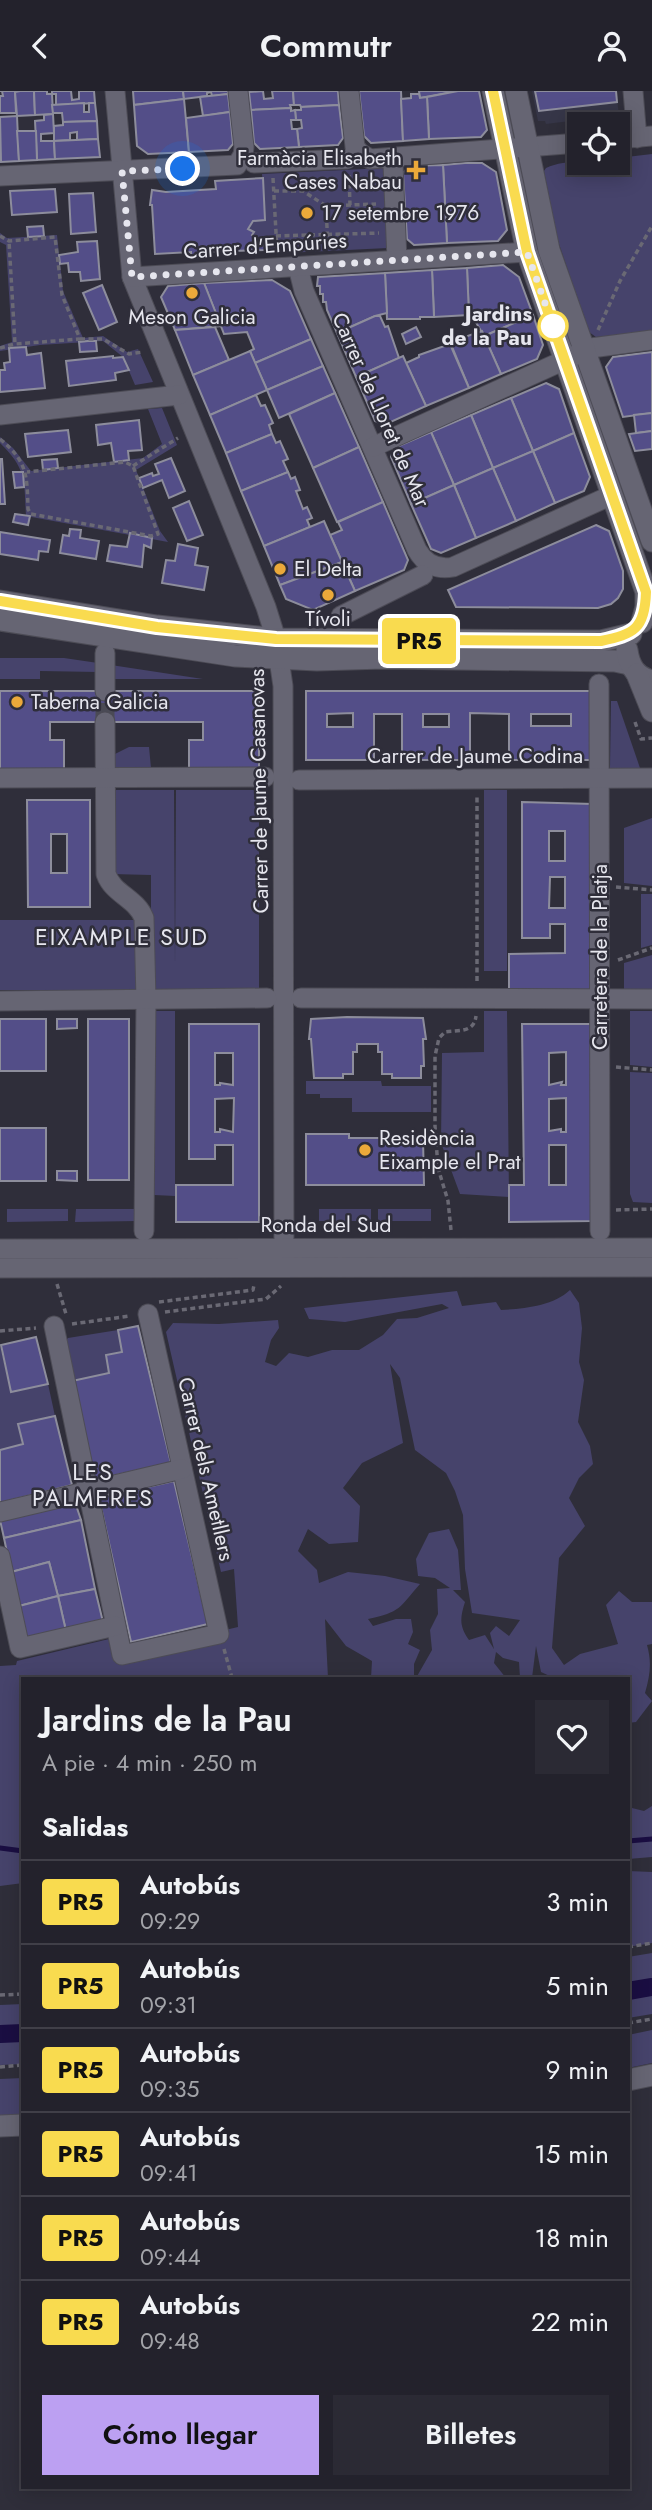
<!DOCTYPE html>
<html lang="es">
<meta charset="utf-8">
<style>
:root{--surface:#23222c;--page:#2b2a34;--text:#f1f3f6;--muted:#a3a4a9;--line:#403f48;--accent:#bca0f2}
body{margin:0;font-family:Jost,sans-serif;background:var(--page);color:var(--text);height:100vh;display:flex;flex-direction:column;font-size:26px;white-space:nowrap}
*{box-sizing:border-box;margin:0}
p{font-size:23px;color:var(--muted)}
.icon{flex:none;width:38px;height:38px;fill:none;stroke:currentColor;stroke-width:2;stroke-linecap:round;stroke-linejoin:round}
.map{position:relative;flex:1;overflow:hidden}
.sheet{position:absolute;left:21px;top:1586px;width:609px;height:812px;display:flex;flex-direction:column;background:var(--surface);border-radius:0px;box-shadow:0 4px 18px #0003,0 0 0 2px var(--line)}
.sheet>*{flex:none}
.badge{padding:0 14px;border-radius:5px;font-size:24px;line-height:46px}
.buttons{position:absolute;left:567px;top:21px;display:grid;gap:14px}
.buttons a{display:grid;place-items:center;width:63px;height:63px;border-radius:0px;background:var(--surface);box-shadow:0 4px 18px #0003,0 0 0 2px var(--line);font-size:35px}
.you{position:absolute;width:35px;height:35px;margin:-18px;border:5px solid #fff;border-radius:50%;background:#1a73e8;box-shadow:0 0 0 10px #1a73e833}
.map>.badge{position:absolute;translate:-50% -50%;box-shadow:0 0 0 4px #fff}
h2{padding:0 21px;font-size:26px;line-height:63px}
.round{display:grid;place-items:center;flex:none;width:74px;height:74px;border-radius:0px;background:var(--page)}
.head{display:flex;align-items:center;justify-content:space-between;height:119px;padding:0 21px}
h1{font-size:33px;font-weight:600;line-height:52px}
.button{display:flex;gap:14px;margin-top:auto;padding:14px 21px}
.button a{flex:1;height:80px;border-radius:0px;background:var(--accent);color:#111;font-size:28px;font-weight:600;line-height:80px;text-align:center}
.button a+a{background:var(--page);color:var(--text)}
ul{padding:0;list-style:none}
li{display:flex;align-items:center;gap:21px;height:84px;padding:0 21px;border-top:2px solid var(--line)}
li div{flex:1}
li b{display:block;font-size:26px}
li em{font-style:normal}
li .badge{min-width:77px;font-weight:700;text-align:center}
header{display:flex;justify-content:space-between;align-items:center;height:91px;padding:0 21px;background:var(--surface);font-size:32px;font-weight:600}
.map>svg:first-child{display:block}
.built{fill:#363648}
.green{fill:#46436b}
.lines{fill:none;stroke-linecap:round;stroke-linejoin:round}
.stream{stroke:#1a0e42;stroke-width:5}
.canal{stroke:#1a0e42;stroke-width:18}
.building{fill:#534e88;stroke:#8d8d9c;stroke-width:2;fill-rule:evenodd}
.street-tunnel{stroke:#4a4a55;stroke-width:19;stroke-dasharray:19 10;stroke-linecap:butt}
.street-casing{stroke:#4d4c56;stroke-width:21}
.secondary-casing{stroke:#4d4c56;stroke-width:23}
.path{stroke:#6a6974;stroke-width:3.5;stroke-dasharray:5 3.5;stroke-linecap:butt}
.street{stroke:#666573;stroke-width:19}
.secondary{stroke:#666573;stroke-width:21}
.line-casing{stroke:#fff;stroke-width:16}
.line{stroke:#f9db4f;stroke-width:10}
.walk{stroke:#e6e6ee;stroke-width:7;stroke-dasharray:0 12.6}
.poi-dot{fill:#eba93a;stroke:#2f2e3a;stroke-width:2.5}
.stop-dot{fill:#fff;stroke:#f9db4f;stroke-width:3.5}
.labels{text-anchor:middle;stroke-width:5;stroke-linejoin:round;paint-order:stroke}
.poi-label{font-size:21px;fill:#e6e6ee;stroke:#2f2e3a;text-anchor:start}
.street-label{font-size:21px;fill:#e6e6ee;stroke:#2f2e3a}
.stop-label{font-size:21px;font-weight:bold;fill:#e6e6ee;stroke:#2f2e3a;text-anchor:end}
.neighbourhood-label{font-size:23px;letter-spacing:2px;fill:#e6e6ee;stroke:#2f2e3a}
</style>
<header><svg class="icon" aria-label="back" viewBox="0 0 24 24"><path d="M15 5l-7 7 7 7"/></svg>Commutr<svg class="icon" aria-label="person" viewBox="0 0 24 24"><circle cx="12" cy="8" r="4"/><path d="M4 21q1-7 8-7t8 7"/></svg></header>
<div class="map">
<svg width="652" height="2419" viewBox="0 0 652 2419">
<rect width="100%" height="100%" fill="#2f2e3a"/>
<!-- built -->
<polygon class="built" points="532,0 616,0 619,24 546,33 545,30 538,30"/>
<!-- green -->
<g class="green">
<path d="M652,63V240L596,246L589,241L558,150L544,80L546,77C567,67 595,72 618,72V67Z"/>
<polygon points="385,77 388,157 265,163 266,156 255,149 256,147 248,138 253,130 265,129 262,83"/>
<polygon points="0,142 7,147 57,144 63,200 83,247 103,245 127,261 138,258 153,291 135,294 123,266 103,250 40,254 0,260 0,255 12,251 6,154 0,151"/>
<path d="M162,317L177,354L136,379L160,440L168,451L26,425C24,390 27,378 0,352V346L13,357L31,380L143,367L162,353L148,318Z"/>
<polygon points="0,567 64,567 98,572 98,581 40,580 40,588 0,588"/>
<polygon points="111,574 203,588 111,588"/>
<polygon points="611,610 617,610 640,677 610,677"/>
<polygon points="129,656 149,656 151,677 111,678 111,665"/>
<polygon points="111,699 174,699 175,875 176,699 259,699 259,899 151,899 151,784 111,783"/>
<rect x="484" y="699" width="23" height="181"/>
<polygon points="652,727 652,795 624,792 624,737"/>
<polygon points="641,803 652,803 652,854 641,857"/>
<rect x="0" y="829" width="137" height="70"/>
<polygon points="652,864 652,898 624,898 624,872"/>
<polygon points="153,920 175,920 175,1105 154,1104"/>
<polygon points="484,920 507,920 509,1106 460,1103 441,1052 442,962 484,961"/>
<polygon points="630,920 652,920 652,976 630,974"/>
<polygon points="630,981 652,982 652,1112 633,1111 630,1103"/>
<polygon points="306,990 381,990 382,995 431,995 431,1021 352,1021 352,1007 320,1007 320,1003 306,1003"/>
<polygon points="7,1118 68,1118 68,1130 7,1131"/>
<polygon points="76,1118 137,1118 137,1130 75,1131"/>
<rect x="319" y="1118" width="52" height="12"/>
<rect x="378" y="1118" width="53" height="12"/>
<path d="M570,1199L579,1212L582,1237L579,1271L584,1289L578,1331L590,1355L593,1373L579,1387L569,1407L585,1435L559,1467L552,1557L564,1574L580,1563L618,1553L606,1514L619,1500L632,1511H652V1553L647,1554C652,1572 650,1584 645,1602L652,1610L636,1631L628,1632V1587H554L541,1581L536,1555L532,1587H520L519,1571L503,1567L496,1561L494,1572L506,1587H416L432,1559L430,1539L438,1523L437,1498L450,1497L435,1487L418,1485L416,1468L429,1442L449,1438L458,1459L461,1499H453L465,1511C460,1527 459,1535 469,1549L485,1544L494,1558L490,1542L496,1535L509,1545L520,1529L472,1522L465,1478L463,1424L455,1400L446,1382L415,1359L400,1287L390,1273L403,1352L362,1372L343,1397L360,1415L358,1451L329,1453L308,1438L298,1460L317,1479L319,1492L348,1481L385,1485L420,1493C399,1517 401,1521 368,1528L373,1535L396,1528H411L413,1541L408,1553L420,1559L414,1573V1587H371L372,1570L346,1555L325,1528L328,1587H23V1792L0,1795V1575L16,1574L17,1570L109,1548L114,1565L238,1536L234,1478L221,1481L166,1241L173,1232L219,1233L278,1229L279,1237L271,1249L265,1271L276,1275L289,1262L308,1266L332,1259H359L383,1244L397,1228L417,1227L449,1217L442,1213L345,1231L309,1228L304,1217L457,1200L462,1215L496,1211L501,1219C523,1218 553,1215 570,1199Z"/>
<polygon points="118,1239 122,1261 106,1264 109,1282 72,1290 65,1251 68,1247"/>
<polygon points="0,1254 11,1301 48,1293 55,1325 18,1333 23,1353 0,1359"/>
<polygon points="652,1715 652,1766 628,1768 628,1716 644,1720"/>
<polygon points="628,1780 652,1781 652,1852 628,1856"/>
<polygon points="652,1862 652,1923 628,1927 628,1866"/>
<polygon points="23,1913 23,1973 0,1974 0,1914"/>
<polygon points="652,1939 652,1972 628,1977 628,1944"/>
<polygon points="23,1987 23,2024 0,2025 0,1988"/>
</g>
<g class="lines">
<!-- stream -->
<g class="stream">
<polyline points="628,1750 652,1748"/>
<polyline points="0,1757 23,1760"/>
</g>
<!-- canal -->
<g class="canal">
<polyline points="628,1900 652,1896"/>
<polyline points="0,1943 23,1942"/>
</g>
</g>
<!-- building -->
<g class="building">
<polygon points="0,0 15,0 16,22 0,22 0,5 3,5 2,0"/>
<polygon points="20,0 34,0 35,24 17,25 15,1"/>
<polygon points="34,0 47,0 47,3 52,3 53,23 35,24"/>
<polygon points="52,0 71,0 72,9 79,8 79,0 94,0 95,12 56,14 56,3 52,3"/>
<polygon points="183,0 184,8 134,14 133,0"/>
<polygon points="183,0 228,0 228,3 212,5 211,1 207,2 207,5 184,8"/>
<polygon points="263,0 264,8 273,7 272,0 293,0 294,14 290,14 291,17 251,19 249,1"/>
<polygon points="293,0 338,0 339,14 301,16 300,14 294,14"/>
<polygon points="359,0 401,0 403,50 371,52 364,45"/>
<polygon points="419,0 458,0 420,7"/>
<polygon points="458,0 479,0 487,39 481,46 429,48 427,6"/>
<polygon points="535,0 616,0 617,11 539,20"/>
<polygon points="228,3 230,21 203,25 200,6"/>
<polygon points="411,3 419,3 420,7 427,6 429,48 403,50 401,8 411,7"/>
<polygon points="184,8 189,61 148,63 137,55 134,14"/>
<polygon points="84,12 84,21 89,21 89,12 95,12 97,30 63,31 62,22 53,22 52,14"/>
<polygon points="339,14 343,47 338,54 299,56 297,38 302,37 301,29 296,29 295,19 301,19 301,16"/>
<polygon points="291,17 291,20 295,19 296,29 291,29 292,38 297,38 299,56 260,58 254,52 251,19"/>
<polygon points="230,21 233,53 228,59 189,61 186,27"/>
<polygon points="53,23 54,42 41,43 41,50 54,50 55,68 37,69 35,30 44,29 44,24"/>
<polygon points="17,25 19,70 1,71 0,26"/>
<polygon points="97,30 98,48 77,49 77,41 70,42 70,49 54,50 54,35 63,34 63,31"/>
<polygon points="17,40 36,40 37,69 19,70"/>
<polygon points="98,48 100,66 55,68 54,50"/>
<polygon points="465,72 482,72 496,81 507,139 498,150 447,152 443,74"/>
<polygon points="443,74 447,152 414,154 407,148 403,82 409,75"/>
<polygon points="263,87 265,129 253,130 248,138 254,141 252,144 256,147 255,149 266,156 265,159 202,161 202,166 191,167 191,161 155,163 152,114 150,114 152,99 166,101 216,98 215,90"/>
<polygon points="55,98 57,121 12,124 10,100"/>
<polygon points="93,102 96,141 71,143 69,103"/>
<polygon points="43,135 44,145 28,146 27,136"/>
<polygon points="97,150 100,188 81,190 80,181 69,181 68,172 60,173 59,164 78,161 77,151"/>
<polygon points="503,174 519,186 533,224 484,245 474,228 469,226 467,177"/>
<polygon points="467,177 469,224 434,226 432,179"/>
<polygon points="432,179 434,226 420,226 420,228 387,228 385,182"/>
<polygon points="385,182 387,222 375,225 337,242 327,219 326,211 323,211 323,203 320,203 320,195 317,195 318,186"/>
<polygon points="272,189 290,200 311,248 255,272 250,260 254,258 247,241 224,243 204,192"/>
<polygon points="204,192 221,235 175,239 161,206 168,195"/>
<polygon points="102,194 117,231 99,239 83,202"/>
<polygon points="533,224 543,254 537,268 501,283 484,245"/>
<polygon points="375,225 380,225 385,236 388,235 399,267 356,286 337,242"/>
<polygon points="215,236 229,269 193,284 175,239"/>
<polygon points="416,236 421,246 406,253 402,243"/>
<polygon points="482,240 501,283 469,297 450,251"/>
<polygon points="311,248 323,275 267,299 255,272"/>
<polygon points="88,250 96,250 97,260 80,261 79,251"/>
<polygon points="450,253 469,297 426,315 406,272 419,266 419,264"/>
<polygon points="26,256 27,264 41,262 45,297 0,301 0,279 5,279 4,272 10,271 9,257"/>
<polygon points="250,260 267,299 210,324 193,284"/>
<polygon points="652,261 652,322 623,326 606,276 613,266"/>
<polygon points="113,265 113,267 123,266 129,279 115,282 116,289 69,295 66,270"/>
<polygon points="403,265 426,315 384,334 375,330 356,286"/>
<polygon points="323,275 335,302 279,327 267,299"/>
<polygon points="546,292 559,298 574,342 533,360 511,307"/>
<polygon points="335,302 359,356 313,377 289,323"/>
<polygon points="256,304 261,315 265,314 273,332 269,334 272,343 226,362 210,324"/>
<polygon points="511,307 533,360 493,377 471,324"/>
<polygon points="652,322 652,340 636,342 634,324"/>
<polygon points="471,324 493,377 454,394 431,341"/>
<polygon points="139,329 142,359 128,360 129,369 114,371 111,352 98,354 96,334"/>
<polygon points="68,339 71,361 28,366 25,343"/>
<polygon points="652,340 652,358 635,360 629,343"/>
<polygon points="431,341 454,394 411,413 391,366 394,357"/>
<polygon points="574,342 590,386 584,400 555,412 533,360"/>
<polygon points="272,343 276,352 280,350 288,368 283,370 288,381 241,400 226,362"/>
<polygon points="359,356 383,411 337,431 313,377"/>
<polygon points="533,360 555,412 516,430 493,377"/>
<polygon points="171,367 185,400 169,407 162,389 143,397 139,387 152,382 153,385 159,383 155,373"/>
<polygon points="0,368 2,368 5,413 0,413"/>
<polygon points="57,368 58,377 43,379 42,369"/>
<polygon points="493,377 516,430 476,447 454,394"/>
<polygon points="13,381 23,381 24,396 15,397"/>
<polygon points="288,381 291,388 295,386 300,399 296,400 303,418 307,416 312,427 307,429 310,436 264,455 241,400"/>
<polygon points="454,394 476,447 441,462 431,458 411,413"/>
<polygon points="189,410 203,444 187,450 173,417"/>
<polygon points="383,411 408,469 404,479 355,500 330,444 342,439 338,431"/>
<polygon points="15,423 30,425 28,434 13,431"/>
<polygon points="324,430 342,471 280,494 264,455"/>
<polygon points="596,434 609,440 623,480 623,498 618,507 611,513 598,517 456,516 448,499"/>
<polygon points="70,438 81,439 80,447 99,450 96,468 60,462 63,444 69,445"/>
<polygon points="0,441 50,449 48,461 39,460 38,469 0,463"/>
<polygon points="130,442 152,447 151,457 144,454 142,476 107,470 110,454 127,456"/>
<polygon points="178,453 198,457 195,474 208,476 204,499 162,492 166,469 175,470"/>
<polygon points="342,471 355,500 313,519 286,508 280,494"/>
<polygon points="0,600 259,600 259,678 189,678 189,649 203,649 203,631 50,631 50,649 64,649 64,678 0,678"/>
<path d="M306,600H592V669H509V623L470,622V669H402V623H374V669H306ZM353,622V636H327V623ZM423,623H449V636H423ZM531,623H571V635H531Z"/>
<path d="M27,709H90V816H28ZM51,743H67V782H51Z"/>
<path d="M522,711L593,713V899H509V863L565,862V833H550V847H522ZM549,740H565V770H549ZM550,786H565V817H549Z"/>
<polygon points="347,926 423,927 426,948 423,948 424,975 421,975 421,987 392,987 392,983 382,983 382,961 378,961 378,953 357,953 357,961 353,961 353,983 343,983 343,987 314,987 311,948 309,948 311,928"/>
<rect x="0" y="928" width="46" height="52"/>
<polygon points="57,928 77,928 77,937 57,938"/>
<rect x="88" y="928" width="41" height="161"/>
<path d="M189,933H259V1131H176V1094H233V1054H215V1068H189ZM215,962H233V994L220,992V994H215ZM234,1007L233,1041L220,1038V1041H215V1008Z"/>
<path d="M522,933H592L593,1130L509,1131V1094H524ZM566,961V994H561L562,991L549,994V962ZM566,1007V1041H561V1038L549,1040V1008ZM549,1054H566V1094H549Z"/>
<rect x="0" y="1037" width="46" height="53"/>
<polygon points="306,1043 349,1043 349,1047 423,1047 424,1094 306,1094"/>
<polygon points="57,1080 77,1080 77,1090 57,1089"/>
<polygon points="138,1235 171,1372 95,1389 72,1290 109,1282 106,1264 122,1261 118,1239"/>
<polygon points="36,1246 48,1293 11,1301 1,1254"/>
<polygon points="55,1325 72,1394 0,1412 0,1359 23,1353 18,1333"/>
<polygon points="174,1390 208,1533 131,1551 99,1407"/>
<polygon points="75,1411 81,1429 4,1447 0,1429"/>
<polygon points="81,1429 95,1498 58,1505 49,1471 11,1481 4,1447"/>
<polygon points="49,1471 58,1505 19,1515 11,1481"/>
<polygon points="95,1498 103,1531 66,1540 58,1505"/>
<polygon points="58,1505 66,1540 27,1548 19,1515"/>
</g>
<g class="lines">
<!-- street-tunnel -->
<polyline class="street-tunnel" points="105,631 105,600"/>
<defs>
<g id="street">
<polyline points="115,0 132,186 266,516 276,548 283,595 284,1176"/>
<polyline points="349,0 355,56 360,62 370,68 579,52"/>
<polyline points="633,0 637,47"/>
<polyline points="618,48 652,45"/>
<polyline points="254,72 347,68"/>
<polyline points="393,73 397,169"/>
<polyline points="0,85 237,74 243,64 244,56 238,0"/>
<path d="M298,176L304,200L417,459C425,473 437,479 453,476L612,404"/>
<polyline points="132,186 527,161"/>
<polyline points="0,324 179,304"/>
<polyline points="373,356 591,257 652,249"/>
<polyline points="341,525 423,484"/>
<polyline points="105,562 105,600"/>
<polyline points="599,593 600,1140"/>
<path d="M105,631L106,783C113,803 136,807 144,827L146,909L144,1140"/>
<polyline points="0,687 265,686"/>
<polyline points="299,689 652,687"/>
<polyline points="301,907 652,908"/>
<polyline points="0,910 267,907"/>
<polyline points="0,1158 652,1157"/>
<polyline points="0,1177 652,1176"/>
<polyline points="54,1235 122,1564 219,1543 148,1223"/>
<polyline points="0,1421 182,1378"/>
<polyline points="0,1465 20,1557 115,1535"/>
</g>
<g id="secondary">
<polyline points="493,0 527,161 646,501 646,516 642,531"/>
<polyline points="516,0 549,159 652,450"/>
<polyline points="0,510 157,535 276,548 589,550 601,550 631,543"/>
<polyline points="0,529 235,565 317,569 383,567 615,570 629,573"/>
<path d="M627,559C629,575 636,586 652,590"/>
<polyline points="637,583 652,620"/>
<polyline points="628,1989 652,1984"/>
<polyline points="0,2035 23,2034"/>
</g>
</defs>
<!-- street casing -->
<use href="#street" class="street-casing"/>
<!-- secondary casing -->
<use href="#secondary" class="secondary-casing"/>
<!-- path -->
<g class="path">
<polyline points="349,84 350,114"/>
<polyline points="273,87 277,160"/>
<polyline points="274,100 303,100 326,115 376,113"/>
<polyline points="326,115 328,158"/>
<polyline points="0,145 9,150 55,146 62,204 80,248 15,253 9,150"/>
<polyline points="276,145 379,142"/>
<polyline points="598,239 620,190 652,135"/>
<polyline points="80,248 103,248 129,263 143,261"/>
<polyline points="0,257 15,253"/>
<path d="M0,348C28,371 27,385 28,418L31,423L151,445L158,443L133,375L125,371L27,381"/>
<polyline points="133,375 178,347"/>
<polyline points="635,631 641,648 652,647"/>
<polyline points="616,796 652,799"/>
<polyline points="618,869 652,857"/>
<polyline points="477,890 477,705"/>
<polyline points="616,976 652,979"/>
<polyline points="616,1119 652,1118"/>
<path d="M451,1139L448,1110L438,1077L435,1035V965L439,947L445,941C459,939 474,942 476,925"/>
<polyline points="57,1193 66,1223"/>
<polyline points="159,1211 253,1199 254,1194"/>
<polyline points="165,1221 266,1208 281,1195"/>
<polyline points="72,1233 130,1225"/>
<polyline points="0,1240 36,1237"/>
<polyline points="224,1558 232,1587"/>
<polyline points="628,1856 652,1852"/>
<polyline points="0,1904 23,1903"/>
<polyline points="628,1932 652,1928"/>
<polyline points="0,1976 23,1974"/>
</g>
<!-- street -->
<use href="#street" class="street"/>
<!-- secondary -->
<use href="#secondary" class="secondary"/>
</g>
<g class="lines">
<defs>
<path id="line" d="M0,510L157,536L276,548L601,550C634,543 645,538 646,501L527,161L493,0"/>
</defs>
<!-- line casing -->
<use href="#line" class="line-casing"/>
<!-- line -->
<use href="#line" class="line"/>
<!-- walk -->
<polyline class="walk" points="183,78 122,80 132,186 527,161 553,235"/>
</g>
<!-- markers -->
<g class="poi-dot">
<path d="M412.5 68.5h7v7h7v7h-7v7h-7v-7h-7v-7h7z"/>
<circle cx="307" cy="122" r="7"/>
<circle cx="192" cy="202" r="7"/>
<circle cx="280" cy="478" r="7"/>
<circle cx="328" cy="504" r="7"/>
<circle cx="17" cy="611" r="7"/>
<circle cx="365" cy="1059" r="7"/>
</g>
<circle class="stop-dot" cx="553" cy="235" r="14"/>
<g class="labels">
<!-- poi labels -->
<g class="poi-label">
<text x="402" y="74" text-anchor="end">Farmàcia Elisabeth<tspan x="402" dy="24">Cases Nabau</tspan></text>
<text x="321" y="129">17 setembre 1976</text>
<text x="192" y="233" text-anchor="middle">Meson Galicia</text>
<text x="294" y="485">El Delta</text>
<text x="328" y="535" text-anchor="middle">Tívoli</text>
<text x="31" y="618">Taberna Galicia</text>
<text x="379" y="1054">Residència<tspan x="379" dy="24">Eixample el Prat</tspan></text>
</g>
<!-- street labels -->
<g class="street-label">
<text transform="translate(265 155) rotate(-4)" y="7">Carrer d'Empúries</text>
<text transform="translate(381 319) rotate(66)" y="7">Carrer de Lloret de Mar</text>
<text x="475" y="672">Carrer de Jaume Codina</text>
<text transform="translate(259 700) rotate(-91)" y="7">Carrer de Jaume Casanovas</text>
<text transform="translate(600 866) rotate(-90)" y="7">Carretera de la Platja</text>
<text x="326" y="1141">Ronda del Sud</text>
<text transform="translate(206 1378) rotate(77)" y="7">Carrer dels Ametllers</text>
</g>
<!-- stop labels -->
<g class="stop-label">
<text x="532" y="230">Jardins<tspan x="532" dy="24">de la Pau</tspan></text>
</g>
<!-- neighbourhood labels -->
<g class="neighbourhood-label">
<text x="122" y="854">EIXAMPLE SUD</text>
<text x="93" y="1389">LES<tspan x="93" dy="26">PALMERES</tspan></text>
</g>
</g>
</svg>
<div class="buttons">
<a><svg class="icon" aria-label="locate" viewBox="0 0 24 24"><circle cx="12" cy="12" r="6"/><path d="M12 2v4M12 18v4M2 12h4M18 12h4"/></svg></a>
</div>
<div class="you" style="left:183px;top:78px"></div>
<b class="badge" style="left:419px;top:550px;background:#f9db4f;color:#111">PR5</b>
<section class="sheet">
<div class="head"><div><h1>Jardins de la Pau</h1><p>A pie · 4 min · 250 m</p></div><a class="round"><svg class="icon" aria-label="heart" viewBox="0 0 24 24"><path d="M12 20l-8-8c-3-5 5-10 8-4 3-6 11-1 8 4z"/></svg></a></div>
<h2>Salidas</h2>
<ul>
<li><span class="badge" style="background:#f9db4f;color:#111">PR5</span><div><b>Autobús</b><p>09:29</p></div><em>3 min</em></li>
<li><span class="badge" style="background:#f9db4f;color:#111">PR5</span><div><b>Autobús</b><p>09:31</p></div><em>5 min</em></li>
<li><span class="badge" style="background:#f9db4f;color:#111">PR5</span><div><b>Autobús</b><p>09:35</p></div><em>9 min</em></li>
<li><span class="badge" style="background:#f9db4f;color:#111">PR5</span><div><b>Autobús</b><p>09:41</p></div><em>15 min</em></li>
<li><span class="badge" style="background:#f9db4f;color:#111">PR5</span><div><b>Autobús</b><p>09:44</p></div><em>18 min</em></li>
<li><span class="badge" style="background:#f9db4f;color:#111">PR5</span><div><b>Autobús</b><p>09:48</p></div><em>22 min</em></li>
</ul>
<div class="button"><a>Cómo llegar</a><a>Billetes</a></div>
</section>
</div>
